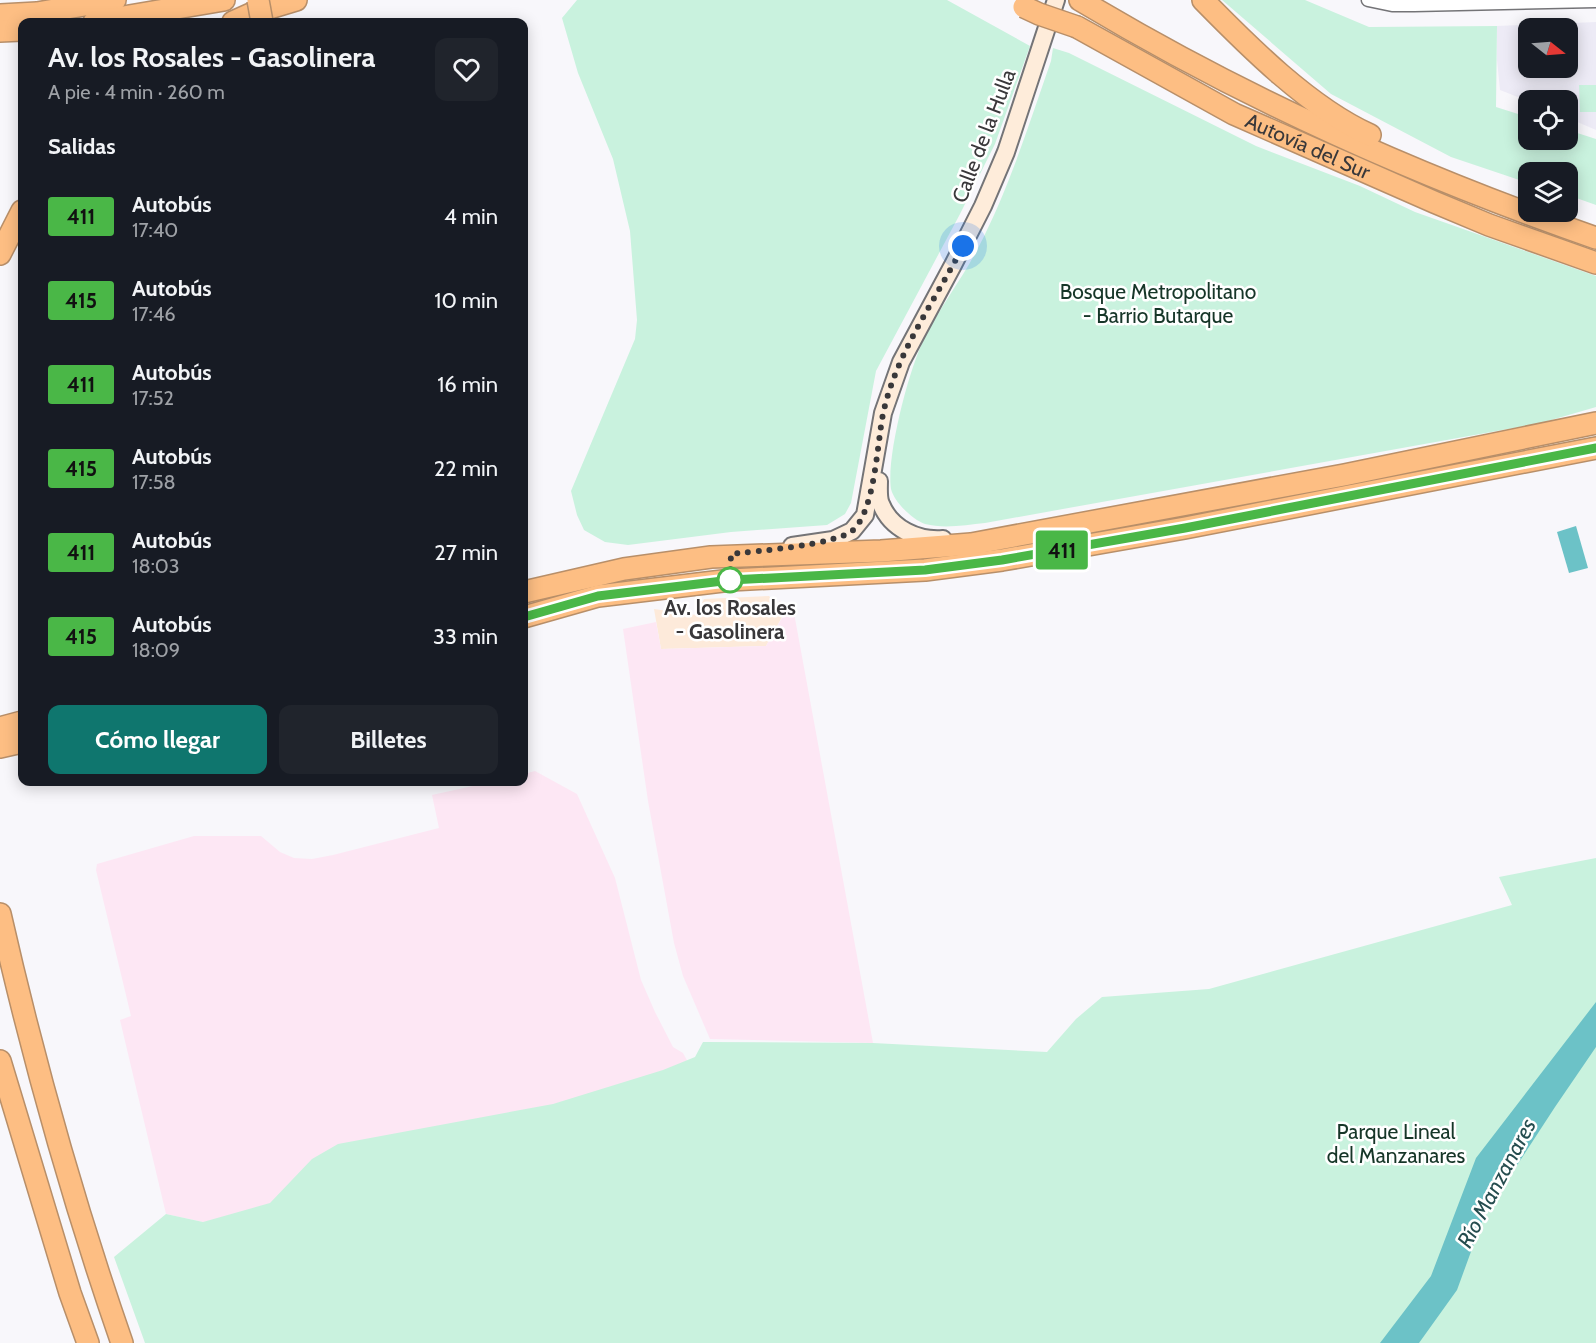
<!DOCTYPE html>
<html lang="es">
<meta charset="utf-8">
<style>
:root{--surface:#171b24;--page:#20242c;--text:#f1f3f6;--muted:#9ea1a6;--accent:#0f766e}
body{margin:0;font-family:Cabin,sans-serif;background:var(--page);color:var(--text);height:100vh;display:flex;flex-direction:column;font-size:22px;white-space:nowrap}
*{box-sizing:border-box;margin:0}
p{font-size:20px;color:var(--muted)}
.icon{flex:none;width:33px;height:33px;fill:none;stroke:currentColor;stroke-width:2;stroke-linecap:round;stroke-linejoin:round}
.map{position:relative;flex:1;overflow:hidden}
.sheet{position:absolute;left:18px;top:18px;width:510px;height:768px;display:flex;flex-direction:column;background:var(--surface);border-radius:12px;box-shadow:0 3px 15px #0003}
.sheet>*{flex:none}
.badge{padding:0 12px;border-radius:4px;font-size:21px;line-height:39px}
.needle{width:39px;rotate:107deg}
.controls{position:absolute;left:1518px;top:18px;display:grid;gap:12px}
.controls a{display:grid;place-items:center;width:60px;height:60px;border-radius:12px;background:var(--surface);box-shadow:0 3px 15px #0003;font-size:30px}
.you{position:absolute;width:30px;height:30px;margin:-15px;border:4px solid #fff;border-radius:50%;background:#1a73e8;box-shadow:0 0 0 9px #1a73e833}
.map>.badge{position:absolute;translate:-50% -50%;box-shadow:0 0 0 3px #fff}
h2{padding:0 30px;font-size:22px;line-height:54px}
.round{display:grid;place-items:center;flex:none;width:63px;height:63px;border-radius:12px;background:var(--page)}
.headline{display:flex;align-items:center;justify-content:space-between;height:102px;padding:0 30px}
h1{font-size:28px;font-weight:700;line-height:45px}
.cta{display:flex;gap:12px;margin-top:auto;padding:12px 30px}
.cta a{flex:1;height:69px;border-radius:12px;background:var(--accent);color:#fff;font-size:24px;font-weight:700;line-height:69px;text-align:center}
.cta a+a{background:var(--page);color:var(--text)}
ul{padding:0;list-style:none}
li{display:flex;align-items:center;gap:18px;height:84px;padding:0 30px}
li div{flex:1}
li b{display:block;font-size:22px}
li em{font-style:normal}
li .badge{min-width:66px;font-weight:700;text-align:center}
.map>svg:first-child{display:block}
.commercial{fill:#fdeada}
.industrial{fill:#fde7f4}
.built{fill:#edebf6;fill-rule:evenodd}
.green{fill:#c9f2de}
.water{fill:#6cc2c7}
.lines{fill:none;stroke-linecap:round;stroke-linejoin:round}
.street-casing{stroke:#747477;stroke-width:15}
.secondary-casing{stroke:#747477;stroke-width:20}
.highway-casing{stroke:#b88f69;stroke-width:24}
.street{stroke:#fff;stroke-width:12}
.secondary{stroke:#feecda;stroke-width:16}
.highway{stroke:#fdbe83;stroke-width:21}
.highway-bridge-casing{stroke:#b88f69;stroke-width:24;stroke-linecap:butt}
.highway-bridge{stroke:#fdbe83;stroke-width:21}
.line-casing{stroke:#fff;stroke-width:14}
.line{stroke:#4ab747;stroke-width:9}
.walk{stroke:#39383a;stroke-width:6;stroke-dasharray:0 10.8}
.stop-dot{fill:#fff;stroke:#4ab747;stroke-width:3}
.labels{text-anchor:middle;stroke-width:5;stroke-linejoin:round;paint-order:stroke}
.street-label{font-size:21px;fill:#39383a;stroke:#fff}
.park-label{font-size:21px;fill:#163628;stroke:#fff}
.stop-label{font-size:21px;font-weight:bold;fill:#39383a;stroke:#fff}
.water-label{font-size:22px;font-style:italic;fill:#254d4f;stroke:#fff}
</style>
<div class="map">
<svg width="1596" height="1343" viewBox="0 0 1596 1343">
<rect width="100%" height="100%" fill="#f8f7fb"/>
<!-- commercial -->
<polygon class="commercial" points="769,596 777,605 780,601 787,608 766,646 661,649 654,609 696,615 704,599"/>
<!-- industrial -->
<g class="industrial">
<polygon points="786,611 794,613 873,1043 710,1039 683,976 674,943 648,801 623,629 656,622 661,649 766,646"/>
<polygon points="535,771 577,794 615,878 641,980 655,1012 673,1047 683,1053 689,1064 271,1211 203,1222 166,1214 120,1020 131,1016 96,870 97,864 194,836 261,836 280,852 294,858 312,859 333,855 439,828 432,795 491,782 524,782 524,774"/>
</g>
<!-- built -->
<path class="built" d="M1596,22V130L1568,118V100L1528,101L1500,90L1497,60V26ZM1528,28H1568V68H1528Z"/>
<!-- green -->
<g class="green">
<polygon points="577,0 947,0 1030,46 995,144 960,214 876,371 851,503 845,514 827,525 731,532 628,545 605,542 584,530 577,515 571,491 635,339 637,320 630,231 613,159 578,73 562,18"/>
<polygon points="1222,0 1305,0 1369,27 1497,26 1496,107 1528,117 1528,140 1568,140 1568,130 1596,139 1596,205 1568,195 1568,172 1528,172 1528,183 1451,157 1331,94"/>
<path d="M1053,48L1069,53L1256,146L1360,186L1415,212L1596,276V407L1541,423L985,523C966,525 944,529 925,524C913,520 894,502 891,489C886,457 909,369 924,339C940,307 962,279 978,248C1009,189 1029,124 1051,61Z"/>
<polygon points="1579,85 1596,85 1596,112 1580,112"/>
<polygon points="1596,858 1596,1343 145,1343 114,1257 166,1214 203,1222 270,1203 312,1159 338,1144 553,1104 663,1070 695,1057 703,1042 873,1043 1047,1052 1076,1019 1102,997 1209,989 1512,905 1499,877"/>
</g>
<!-- water -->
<g class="water">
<polygon points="1576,526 1588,568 1569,573 1557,532"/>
<polygon points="1596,1002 1596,1047 1555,1107 1484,1216 1457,1290 1419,1343 1380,1343 1431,1276 1476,1158"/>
</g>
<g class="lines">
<defs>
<polyline id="street" points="1368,0 1392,5 1414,5 1596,1"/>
<g id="secondary">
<path d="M879,481C879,487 878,498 881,504C891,529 918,541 943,539"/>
<polyline points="792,546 833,540 852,531 865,515 883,413 901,362 953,265 983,206 1006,152 1056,0"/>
</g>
<g id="highway">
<path d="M1080,0C1243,98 1417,176 1596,238"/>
<path d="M1203,0C1249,47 1310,108 1370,135"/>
<polyline points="0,15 37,13 115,0"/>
<polyline points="94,22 224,0"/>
<polyline points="233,22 253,13 296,0"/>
<path id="s1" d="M1077,27L1234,114L1434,202L1489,225L1596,263"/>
<polyline points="0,31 22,30"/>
<polyline points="0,254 22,211"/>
<polyline points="524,592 624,569 711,557 881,551 971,544 1344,475 1596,423"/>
<polyline points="524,617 598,596 731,580 925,570 1002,560 1185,528 1596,448"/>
<polyline points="0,728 22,722"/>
<polyline points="0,747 22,742"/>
<path d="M0,914C33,1059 73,1202 122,1343"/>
<polyline points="0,1061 70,1293 88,1343"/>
</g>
</defs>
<!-- street casing -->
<use href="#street" class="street-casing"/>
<!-- secondary casing -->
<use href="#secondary" class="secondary-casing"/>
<!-- highway casing -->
<use href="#highway" class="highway-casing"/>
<!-- street -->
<use href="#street" class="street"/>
<!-- secondary -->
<use href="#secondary" class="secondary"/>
<!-- highway -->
<use href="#highway" class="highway"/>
<defs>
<g id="highway-bridge">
<polyline points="258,0 262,22"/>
<polyline points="1024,7 1039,14 1077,27"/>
</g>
</defs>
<!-- highway-bridge casing -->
<use href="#highway-bridge" class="highway-bridge-casing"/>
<!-- highway-bridge -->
<use href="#highway-bridge" class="highway-bridge"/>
</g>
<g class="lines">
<defs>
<polyline id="line" points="524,617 598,596 731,580 925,570 1002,560 1185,528 1596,448"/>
</defs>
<!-- line casing -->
<use href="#line" class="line-casing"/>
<!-- line -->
<use href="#line" class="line"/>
<!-- walk -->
<path class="walk" d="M730,580L731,554C758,551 833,545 852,531C875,512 877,444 883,414C896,353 935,301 963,246"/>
</g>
<!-- markers -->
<circle class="stop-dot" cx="730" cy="580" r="12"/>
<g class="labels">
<!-- street labels -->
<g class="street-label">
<text transform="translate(984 136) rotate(-69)" y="7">Calle de la Hulla</text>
<text dy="7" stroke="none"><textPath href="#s1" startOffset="260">Autovía del Sur</textPath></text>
</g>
<!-- park labels -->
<g class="park-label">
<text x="1158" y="299">Bosque Metropolitano<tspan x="1158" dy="24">- Barrio Butarque</tspan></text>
<text x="1396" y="1139">Parque Lineal<tspan x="1396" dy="24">del Manzanares</tspan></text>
</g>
<!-- stop labels -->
<g class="stop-label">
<text x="730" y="615">Av. los Rosales<tspan x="730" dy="24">- Gasolinera</tspan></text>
</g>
<!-- water labels -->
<g class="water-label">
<text transform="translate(1496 1183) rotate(-62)" y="8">Río Manzanares</text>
</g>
</g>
</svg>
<div class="controls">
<a><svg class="needle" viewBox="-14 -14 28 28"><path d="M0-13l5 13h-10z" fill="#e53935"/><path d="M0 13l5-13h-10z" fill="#9ea1a6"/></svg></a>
<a><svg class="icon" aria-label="locate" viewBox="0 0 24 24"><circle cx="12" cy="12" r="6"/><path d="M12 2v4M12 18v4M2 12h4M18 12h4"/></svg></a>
<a><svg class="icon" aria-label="layers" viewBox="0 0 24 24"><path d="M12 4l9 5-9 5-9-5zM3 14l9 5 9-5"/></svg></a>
</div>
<div class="you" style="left:963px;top:246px"></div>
<b class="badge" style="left:1062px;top:550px;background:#4ab747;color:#111">411</b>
<section class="sheet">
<div class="headline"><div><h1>Av. los Rosales - Gasolinera</h1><p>A pie · 4 min · 260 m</p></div><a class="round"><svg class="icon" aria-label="heart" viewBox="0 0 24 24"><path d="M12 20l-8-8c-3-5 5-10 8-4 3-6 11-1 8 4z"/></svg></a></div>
<h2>Salidas</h2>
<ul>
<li><span class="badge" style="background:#4ab747;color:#111">411</span><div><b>Autobús</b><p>17:40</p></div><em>4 min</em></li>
<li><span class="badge" style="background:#4ab747;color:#111">415</span><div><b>Autobús</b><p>17:46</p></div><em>10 min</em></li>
<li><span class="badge" style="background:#4ab747;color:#111">411</span><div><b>Autobús</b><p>17:52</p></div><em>16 min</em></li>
<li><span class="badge" style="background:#4ab747;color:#111">415</span><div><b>Autobús</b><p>17:58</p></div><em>22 min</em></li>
<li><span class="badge" style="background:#4ab747;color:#111">411</span><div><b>Autobús</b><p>18:03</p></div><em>27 min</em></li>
<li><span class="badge" style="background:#4ab747;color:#111">415</span><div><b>Autobús</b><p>18:09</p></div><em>33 min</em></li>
</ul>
<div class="cta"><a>Cómo llegar</a><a>Billetes</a></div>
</section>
</div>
